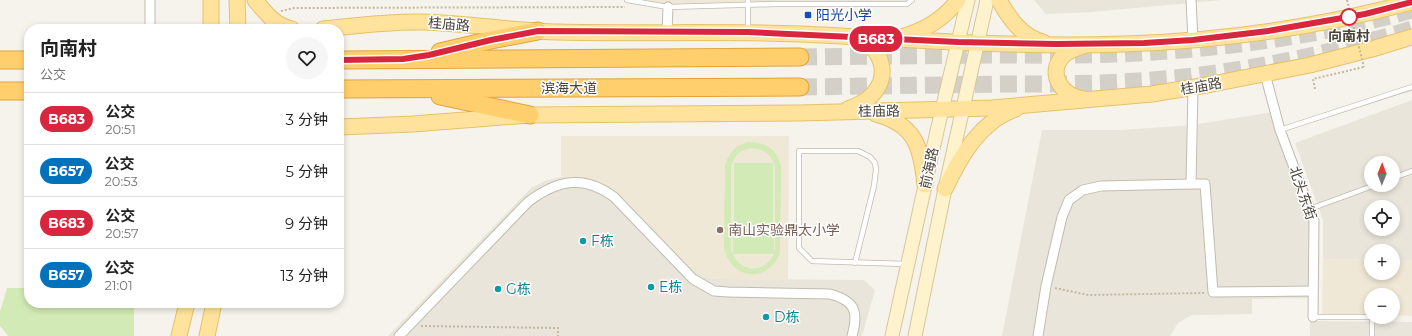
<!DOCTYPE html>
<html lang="zh">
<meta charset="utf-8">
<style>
:root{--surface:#fff;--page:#f6f6f6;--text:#222;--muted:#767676;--line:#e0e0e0}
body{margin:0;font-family:Montserrat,"Noto Sans SC",sans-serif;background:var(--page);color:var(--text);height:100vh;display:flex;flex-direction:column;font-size:15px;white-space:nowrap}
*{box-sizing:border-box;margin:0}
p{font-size:13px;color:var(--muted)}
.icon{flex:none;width:22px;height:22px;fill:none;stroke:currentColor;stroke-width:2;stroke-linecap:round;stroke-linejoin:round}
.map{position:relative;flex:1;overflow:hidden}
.side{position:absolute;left:24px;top:24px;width:320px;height:284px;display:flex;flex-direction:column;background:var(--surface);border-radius:16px;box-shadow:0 2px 6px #0003}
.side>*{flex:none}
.badge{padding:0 8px;border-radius:13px;font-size:14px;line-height:26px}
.needle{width:26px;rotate:1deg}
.controls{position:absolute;left:1364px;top:156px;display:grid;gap:8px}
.controls a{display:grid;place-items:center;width:36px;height:36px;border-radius:50%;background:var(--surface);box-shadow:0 2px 6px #0003;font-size:20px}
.map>.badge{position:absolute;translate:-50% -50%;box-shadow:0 0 0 2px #fff}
.round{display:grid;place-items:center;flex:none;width:42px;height:42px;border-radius:21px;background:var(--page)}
.head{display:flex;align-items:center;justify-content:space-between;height:68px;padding:0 16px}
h1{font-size:19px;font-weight:700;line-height:30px}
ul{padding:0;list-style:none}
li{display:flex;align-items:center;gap:12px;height:52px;padding:0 16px;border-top:1px solid var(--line)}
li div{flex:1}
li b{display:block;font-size:15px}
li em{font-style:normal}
li .badge{min-width:44px;font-weight:700;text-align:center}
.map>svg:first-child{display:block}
.residential{fill:#eae5da;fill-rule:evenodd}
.education{fill:#efe8d6}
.green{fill:#d2eab5;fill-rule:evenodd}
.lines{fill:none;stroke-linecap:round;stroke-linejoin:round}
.highway-tunnel{stroke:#d4d0c8;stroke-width:17;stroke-dasharray:17 8;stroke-linecap:butt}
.lane-casing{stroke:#c2bbae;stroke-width:6}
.street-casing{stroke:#c2bbae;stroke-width:11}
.secondary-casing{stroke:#d6c79b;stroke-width:15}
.primary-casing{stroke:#e6c16a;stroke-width:17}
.highway-casing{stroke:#e0a43c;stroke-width:19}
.path{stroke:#c4b79f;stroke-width:2;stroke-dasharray:2 2;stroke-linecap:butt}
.lane{stroke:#fff;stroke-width:4.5}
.street{stroke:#fff;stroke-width:9}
.secondary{stroke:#fff3cd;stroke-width:13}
.primary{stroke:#ffe39c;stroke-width:15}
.highway{stroke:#ffcf6e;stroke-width:17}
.path-bridge{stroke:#c4b79f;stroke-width:2;stroke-dasharray:2 2;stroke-linecap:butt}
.line-casing{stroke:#fff;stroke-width:9}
.line{stroke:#d7263d;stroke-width:6}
.transit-dot{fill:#1a4fb4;stroke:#fff;stroke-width:1.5}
.stop-dot{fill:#fff;stroke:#d7263d;stroke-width:2}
.education-dot{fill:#8d6e63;stroke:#fff;stroke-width:1.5}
.culture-dot{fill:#0f9aa8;stroke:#fff;stroke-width:1.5}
.labels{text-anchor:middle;stroke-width:3;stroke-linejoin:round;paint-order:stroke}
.transit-label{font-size:14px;fill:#164399;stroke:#fff;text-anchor:start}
.street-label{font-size:14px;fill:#4b4439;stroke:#fff}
.stop-label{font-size:14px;font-weight:bold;fill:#4b4439;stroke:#fff}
.education-label{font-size:14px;fill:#785e54;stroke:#fff;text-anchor:start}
.culture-label{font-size:14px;fill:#0d838f;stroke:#fff;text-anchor:start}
</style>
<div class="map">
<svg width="1412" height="336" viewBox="0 0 1412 336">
<rect width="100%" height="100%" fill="#f6f3ec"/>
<!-- residential -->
<g class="residential">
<polygon points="627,0 912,0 910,2 748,5"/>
<polygon points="1034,0 1222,0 1092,12 1046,14"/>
<path d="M1412,100V260H1393V251H1371V260L1323,259V220L1295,143ZM1371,163H1393V185H1371ZM1371,207H1393V229H1371Z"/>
<polygon points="1273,112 1311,224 1311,298 1252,299 1252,314 1193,315 1188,317 1178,323 1170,336 1002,336 1042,130 1121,130 1192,125"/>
<polygon points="561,177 577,177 591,179 605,185 616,194 702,276 716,279 864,280 875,290 862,336 388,336 531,188 547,180"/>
<polygon points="1310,321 1412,322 1412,336 1310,336"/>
</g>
<!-- education -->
<g class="education">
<polygon points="627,0 748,0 748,5 668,7"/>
<polygon points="561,136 789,136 788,280 716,279 702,276 688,266 616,194 605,185 591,179 577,177 561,177"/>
<polygon points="1323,259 1371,260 1371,273 1393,273 1393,260 1412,260 1412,316 1393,315 1393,295 1371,295 1371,315 1322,314"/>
</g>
<!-- green -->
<g class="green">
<path d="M747,142C765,141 777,149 781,166L780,253C768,284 731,280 724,248L725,165C729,153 735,146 747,142ZM750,148C763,148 771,154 775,166V249L774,253V231H733V254H774C763,276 737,272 731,249V166C734,156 740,150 750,148Z"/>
<rect x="734" y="163" width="39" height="63"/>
<polygon points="7,288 29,288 29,303 134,303 134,336 8,336 0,326 0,312"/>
</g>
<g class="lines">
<!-- highway-tunnel -->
<g class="highway-tunnel">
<path d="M800,57C863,56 926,56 989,55C1038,55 1088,56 1137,53C1230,48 1323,35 1412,10"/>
<path d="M800,87C867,86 934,85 1002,84C1047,84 1093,84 1138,81C1230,75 1324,56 1412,29"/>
</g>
<defs>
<g id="lane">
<polyline points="627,0 668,7 776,4 907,4 912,0"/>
<polyline points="748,30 748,0"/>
<polyline points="1280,130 1412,87"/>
<polyline points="1393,178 1412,171"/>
<polyline points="1310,209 1375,185"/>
<polyline points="855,263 874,186 876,169 875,163 870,157 858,151 799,151 799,248 812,261 906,264"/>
<polyline points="1313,317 1372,317 1372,336"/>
</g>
<g id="street">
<polyline points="150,0 150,29"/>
<polyline points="1191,0 1193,40"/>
<polyline points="667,33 668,7"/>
<polyline points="1265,74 1280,130 1314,221 1313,317"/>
<polyline points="1193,88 1191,184 1205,184 1213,292 1313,291"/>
<path d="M399,336L528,202C557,180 584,174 614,197L693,279L714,291L728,292L830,294C855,301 859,311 852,336"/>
<polyline points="1038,336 1046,286 1062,217 1069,200 1083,190 1101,186 1191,184"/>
</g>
<g id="secondary">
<polyline points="892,336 937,131 968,0"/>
<polyline points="915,336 945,189 987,0"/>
</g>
<g id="primary">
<polyline points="237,0 238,29"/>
<path d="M255,0C265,12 275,26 292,29"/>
<path d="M999,0C1009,18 1022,37 1043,42"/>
<polyline points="211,29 211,0"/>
<path d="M323,29C356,26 388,21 422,22C467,23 513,31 559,32C639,34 720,31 800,34C908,39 1016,48 1124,44C1221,41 1319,27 1412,2"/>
<path d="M901,37C923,31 944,19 958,0"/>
<path d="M1083,46C1077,48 1068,51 1063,56C1046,74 1063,97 1084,99"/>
<path d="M848,109C856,106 866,102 872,95C891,76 882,46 856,39"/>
<path d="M876,114C916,125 921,147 925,185"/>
<polyline points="339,127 413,124 530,115 799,113 992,108 1152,94 1207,85 1310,65 1372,49 1412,37"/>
<path d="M945,189C960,157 980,121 1016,109"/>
<polyline points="179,336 187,303"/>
<polyline points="207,336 214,303"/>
</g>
<g id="highway">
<polyline points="440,52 491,40 538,31"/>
<polyline points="0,60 29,60"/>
<polyline points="339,60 800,57"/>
<polyline points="339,89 800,87"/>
<polyline points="0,91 29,91"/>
<polyline points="440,96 530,115"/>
</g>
</defs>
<!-- lane casing -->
<use href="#lane" class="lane-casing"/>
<!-- street casing -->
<use href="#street" class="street-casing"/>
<!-- secondary casing -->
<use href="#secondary" class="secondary-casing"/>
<!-- primary casing -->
<use href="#primary" class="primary-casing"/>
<!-- highway casing -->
<use href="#highway" class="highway-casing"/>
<!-- path -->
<g class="path">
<polyline points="281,11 294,8 625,7"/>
<polyline points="1315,89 1313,79 1364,67"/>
<polyline points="1055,288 1088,295 1204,293"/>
<polyline points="421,326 558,328 558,336"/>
</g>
<!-- lane -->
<use href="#lane" class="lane"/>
<!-- street -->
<use href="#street" class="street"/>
<!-- secondary -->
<use href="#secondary" class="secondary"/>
<!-- primary -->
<use href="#primary" class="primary"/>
<!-- highway -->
<use href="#highway" class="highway"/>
<!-- path-bridge -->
<polyline class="path-bridge" points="1347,0 1364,67"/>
</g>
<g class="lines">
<defs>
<polyline id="line" points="339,60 403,59 429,55 491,40 538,31 748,32 958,42 1056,44 1144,43 1193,40 1268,31 1365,14 1412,2"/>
</defs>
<!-- line casing -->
<use href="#line" class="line-casing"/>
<!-- line -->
<use href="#line" class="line"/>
</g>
<!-- markers -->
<rect class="transit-dot" x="804" y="11" width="8" height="8" rx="2"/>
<circle class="stop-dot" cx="1349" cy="17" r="8"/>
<circle class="education-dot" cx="720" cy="230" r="4"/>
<g class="culture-dot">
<circle cx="583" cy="241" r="4"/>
<circle cx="651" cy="287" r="4"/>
<circle cx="498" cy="289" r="4"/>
<circle cx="766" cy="317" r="4"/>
</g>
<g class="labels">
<!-- transit labels -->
<g class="transit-label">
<text x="816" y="20">阳光小学</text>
</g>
<!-- street labels -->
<g class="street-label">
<text transform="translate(449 24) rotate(5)" y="5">桂庙路</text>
<text transform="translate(1201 86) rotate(-10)" y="5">桂庙路</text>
<text x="569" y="93">滨海大道</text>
<text transform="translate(879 111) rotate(-1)" y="5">桂庙路</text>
<text transform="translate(929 168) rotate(-78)" y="5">前海路</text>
<text transform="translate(1303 193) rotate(71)" y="5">北头东街</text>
</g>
<!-- stop labels -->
<g class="stop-label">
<text x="1349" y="41">向南村</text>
</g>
<!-- education labels -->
<g class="education-label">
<text x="728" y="235">南山实验鼎太小学</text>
</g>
<!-- culture labels -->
<g class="culture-label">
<text x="591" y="246">F栋</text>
<text x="659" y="292">E栋</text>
<text x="506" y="294">G栋</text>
<text x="774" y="322">D栋</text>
</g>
</g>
</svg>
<div class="controls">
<a><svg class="needle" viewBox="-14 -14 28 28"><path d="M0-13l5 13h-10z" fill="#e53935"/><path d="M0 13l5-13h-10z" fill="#767676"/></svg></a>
<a><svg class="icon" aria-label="locate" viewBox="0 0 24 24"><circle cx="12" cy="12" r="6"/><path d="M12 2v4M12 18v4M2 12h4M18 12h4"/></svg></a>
<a>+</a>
<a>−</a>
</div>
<b class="badge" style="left:876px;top:39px;background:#d7263d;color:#fff">B683</b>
<section class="side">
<div class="head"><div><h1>向南村</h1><p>公交</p></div><a class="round"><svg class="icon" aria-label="heart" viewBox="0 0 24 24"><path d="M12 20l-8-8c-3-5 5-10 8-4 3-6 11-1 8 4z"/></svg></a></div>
<ul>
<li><span class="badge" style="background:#d7263d;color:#fff">B683</span><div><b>公交</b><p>20:51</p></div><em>3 分钟</em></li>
<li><span class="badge" style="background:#0072bc;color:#fff">B657</span><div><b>公交</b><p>20:53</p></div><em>5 分钟</em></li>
<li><span class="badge" style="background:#d7263d;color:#fff">B683</span><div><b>公交</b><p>20:57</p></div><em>9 分钟</em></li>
<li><span class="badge" style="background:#0072bc;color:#fff">B657</span><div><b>公交</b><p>21:01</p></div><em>13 分钟</em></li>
</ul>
</section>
</div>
